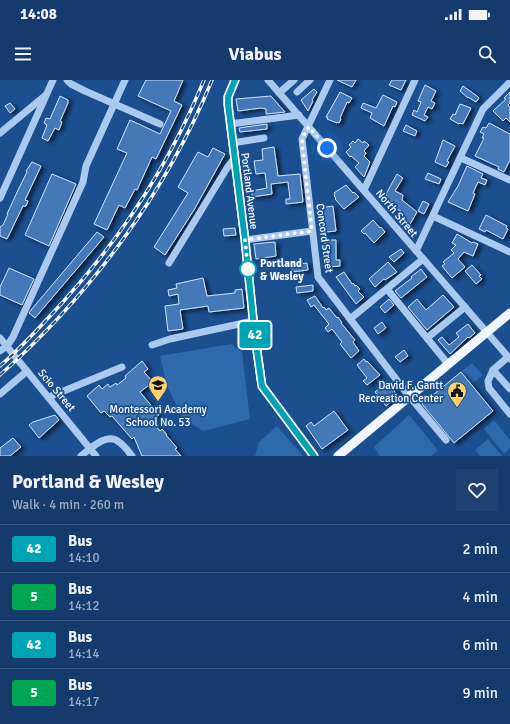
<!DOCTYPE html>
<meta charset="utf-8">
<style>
:root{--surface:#143b6b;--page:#1d4271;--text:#f1f3f6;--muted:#9dadc1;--line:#33557e}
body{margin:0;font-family:Signika,sans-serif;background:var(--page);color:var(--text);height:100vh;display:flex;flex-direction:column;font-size:15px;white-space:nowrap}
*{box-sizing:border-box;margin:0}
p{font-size:13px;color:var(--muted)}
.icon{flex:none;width:22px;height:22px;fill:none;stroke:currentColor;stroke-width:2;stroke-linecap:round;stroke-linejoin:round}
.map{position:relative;height:376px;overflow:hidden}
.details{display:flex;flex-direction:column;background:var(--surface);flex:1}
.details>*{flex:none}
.badge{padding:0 8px;border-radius:3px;font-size:14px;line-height:26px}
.you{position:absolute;width:20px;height:20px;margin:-10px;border:3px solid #fff;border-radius:50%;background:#1a73e8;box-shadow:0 0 0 6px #1a73e833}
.map>.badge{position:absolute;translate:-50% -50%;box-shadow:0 0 0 2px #fff}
.round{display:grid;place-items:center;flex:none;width:42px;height:42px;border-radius:0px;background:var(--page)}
.overview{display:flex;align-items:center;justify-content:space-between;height:68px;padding:0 12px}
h1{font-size:19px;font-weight:700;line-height:30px}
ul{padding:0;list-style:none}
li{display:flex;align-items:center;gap:12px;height:48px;padding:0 12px;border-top:1px solid var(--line)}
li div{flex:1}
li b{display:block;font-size:15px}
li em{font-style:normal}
li .badge{min-width:44px;font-weight:700;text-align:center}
.status{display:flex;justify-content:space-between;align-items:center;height:28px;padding:0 20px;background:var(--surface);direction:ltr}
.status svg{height:11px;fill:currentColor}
header{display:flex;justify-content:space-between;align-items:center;height:52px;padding:0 12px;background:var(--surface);font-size:18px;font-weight:700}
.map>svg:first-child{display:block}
.green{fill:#2e69ad}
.building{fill:#4478b7;stroke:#cfe3fa;filter:url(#shadow)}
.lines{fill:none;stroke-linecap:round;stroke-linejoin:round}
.minor{stroke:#a9c9ee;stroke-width:7}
.major{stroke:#f0f6ff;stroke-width:9}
.rail-casing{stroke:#fff;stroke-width:3.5}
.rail{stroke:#1b4f8f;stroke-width:2;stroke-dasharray:6;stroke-linecap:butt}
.line-casing{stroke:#fff;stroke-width:9}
.line{stroke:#00a3b4;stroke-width:6}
.walk{stroke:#fff;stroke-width:4;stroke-dasharray:0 7.2}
.stop-dot{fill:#fff;stroke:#00a3b4;stroke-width:2}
.labels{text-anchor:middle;stroke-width:3.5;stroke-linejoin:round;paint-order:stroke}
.street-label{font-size:11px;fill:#fff;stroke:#1b4f8f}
.stop-label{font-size:11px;font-weight:bold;fill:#fff;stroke:#1b4f8f;text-anchor:start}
.poi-label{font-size:11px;fill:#fff;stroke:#1b4f8f;text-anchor:end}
</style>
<div class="status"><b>14:08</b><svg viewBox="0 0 49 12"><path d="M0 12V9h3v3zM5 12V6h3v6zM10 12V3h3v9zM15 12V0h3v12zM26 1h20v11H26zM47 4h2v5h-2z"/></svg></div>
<header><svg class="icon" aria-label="menu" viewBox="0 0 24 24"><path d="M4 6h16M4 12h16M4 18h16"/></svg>Viabus<svg class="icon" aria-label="search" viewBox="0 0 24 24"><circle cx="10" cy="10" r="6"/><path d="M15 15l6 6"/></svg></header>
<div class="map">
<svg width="510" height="376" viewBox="0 0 510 376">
<defs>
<filter id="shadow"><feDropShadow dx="3.5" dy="2" stdDeviation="2" flood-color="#0009"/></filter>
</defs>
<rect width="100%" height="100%" fill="#1b4f8f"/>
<!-- green -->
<g class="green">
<polygon points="231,264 242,272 250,339 203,351 183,338 167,306 160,276"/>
<polygon points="472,283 483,295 472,304 462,291"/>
<polygon points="409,335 438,370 432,376 380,376 374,367"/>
<polygon points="494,340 510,360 510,368 504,374 484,349"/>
<polygon points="277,346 303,376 255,376 259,362"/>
<polygon points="488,359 502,376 480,376 475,370"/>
</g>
<!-- building -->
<g class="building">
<polygon points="146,0 183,0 174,21 182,25 156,79 152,77 137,110 135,109 125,128 119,125 107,150 94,144 127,73 117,69 130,40 160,54 171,31 138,16"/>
<polygon points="337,0 356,0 352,7"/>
<polygon points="392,0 406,0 401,10 389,5"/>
<polygon points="425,5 436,11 431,21 435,23 432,29 428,27 424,35 428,37 425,41 412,35 414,30 417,32 421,22 418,21"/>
<polygon points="463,6 477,16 479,18 476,22 468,17 468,18 460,11"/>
<polygon points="314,9 317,12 312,20 313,21 308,31 301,20"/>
<polygon points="340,12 352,18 349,23 347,22 340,38 341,39 339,43 337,42 337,43 327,39 328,37 326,37"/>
<polygon points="510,12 510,23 508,25 510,28 510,42 506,38 503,41 493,31 506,19 504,18"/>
<polygon points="383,15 397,22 395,27 393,26 384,46 370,38 372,33 361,28 363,23 376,28"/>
<polygon points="60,16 68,20 68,23 60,41 62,42 59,50 55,48 48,61 42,58 47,45 44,43 46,38 50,39"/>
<polygon points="271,16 285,32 266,34 266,29 261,28 238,31 236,19"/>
<polygon points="10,23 15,29 10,33 5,26"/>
<polygon points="460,24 471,28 463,44 460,43 459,44 450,39 453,34 455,35"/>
<polygon points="489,43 510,54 510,80 504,92 498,89 499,87 475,76 484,58 482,58 484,54 480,52 483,47 486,48"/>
<polygon points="267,44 267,49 240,52 239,48"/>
<polygon points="406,45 417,51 415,56 403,51"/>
<polygon points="358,59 363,63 364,61 369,65 364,71 366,73 364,76 370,82 364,97 355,87 359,83 351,76 350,77 346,72 351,67 349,65 353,61 355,63"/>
<polygon points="443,60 455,66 447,81 449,82 446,87 435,82"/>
<polygon points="274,67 278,96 300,94 303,122 286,124 286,119 290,119 288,102 271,104 272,114 252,117 252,111 267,108 265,93 256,94 254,81 263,80 262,69"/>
<polygon points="213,68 225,74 194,130 165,175 154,167 188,113 178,107 198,72 208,77"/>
<polygon points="32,82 41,86 25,120 28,121 26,126 23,126 7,159 0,156 0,147 3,145 8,134 7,134 19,108 27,92 26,91"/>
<polygon points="467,86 483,94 481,98 487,100 485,105 478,102 473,113 475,114 468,131 448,122 458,106"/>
<polygon points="428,93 441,99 439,104 425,99"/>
<polygon points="52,94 76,104 49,166 25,155"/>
<polygon points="397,94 403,98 395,111 403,115 402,120 417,132 409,146 405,143 406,141 398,135 401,131 391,127 394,123 386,118 387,115 386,114"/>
<polygon points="346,105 353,113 354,112 359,117 344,129 335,119 336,118 334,116 335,115 334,113"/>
<polygon points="423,121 429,124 424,134 418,131"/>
<polygon points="333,126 336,151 326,152 324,134 320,134 320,128"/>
<polygon points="486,135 507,146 506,148 508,149 503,159 486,150 485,152 479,149"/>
<polygon points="373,140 380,148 381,147 385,152 374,163 365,153 364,154 361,151"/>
<polygon points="235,148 236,155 224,156 223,149"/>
<polygon points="97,152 104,157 35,238 29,233 31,230"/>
<polygon points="457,154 472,163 473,162 478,164 473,176 464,172 458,179 465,187 452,198 442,186 445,184 443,182 454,173 451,170 456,165 452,163"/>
<polygon points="331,160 336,160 336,180 340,180 340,186 329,187 328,171 327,168 325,169 325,162 331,161"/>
<polygon points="275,162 276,176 256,179 254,164"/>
<polygon points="401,169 404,173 394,182 389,177"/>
<polygon points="388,182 397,192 385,200 384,199 375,207 369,199"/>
<polygon points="307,183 308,190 292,192 292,185"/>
<polygon points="472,185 481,195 479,196 482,199 476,204 465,191"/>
<polygon points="9,188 34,199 22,225 0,215 0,207"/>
<polygon points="421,189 427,197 401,218 395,211 412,198 411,197"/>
<polygon points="344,192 352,204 353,203 355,206 356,205 360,209 358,211 364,217 356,224 336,197"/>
<polygon points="203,198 207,216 235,213 235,210 242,209 244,228 209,232 208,226 180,230 183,249 168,251 165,226 179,224 178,214 169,216 168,210 177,208 176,204"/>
<polygon points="313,205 313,211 297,213 296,207"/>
<polygon points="443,215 454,227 427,250 408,227 417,219 426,230"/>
<polygon points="315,216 323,228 324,227 326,230 329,228 337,238 338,237 342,243 341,243 355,260 353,262 359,271 351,278 340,264 342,262 332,249 328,252 325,248 329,244 321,234 314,225 311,227 307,220"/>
<polygon points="389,219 394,225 385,233 380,227"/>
<polygon points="382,242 386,248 378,254 374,248"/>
<polygon points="468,244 475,253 469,258 468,257 450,274 438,260 442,257 449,265 459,257 456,253"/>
<polygon points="404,270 408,276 400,282 395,277"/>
<polygon points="364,279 366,282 367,281 380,295 367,305 363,301 367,298 357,285"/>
<polygon points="142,281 148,289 144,292 153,302 140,312 159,335 152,341 160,351 162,349 167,355 166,355 177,368 175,369 181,376 142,376 134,357 132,359 112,336 110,337 104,331 101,333 87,316 99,305 102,309 108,304 110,307 116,303 117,305 126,298 125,296"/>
<polygon points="461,292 493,331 454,363 422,324"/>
<polygon points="387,302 398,316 386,326 375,312"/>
<polygon points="334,331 348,350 322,369 306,346 311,342 314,346"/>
<polygon points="55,335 59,340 39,358 29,345 33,342"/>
<polygon points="13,358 21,367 10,376 0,376 0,368"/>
</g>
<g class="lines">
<!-- minor -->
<g class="minor">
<polyline points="67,0 71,4 85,11 160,44"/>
<polyline points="268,0 510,279"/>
<polyline points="330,0 302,59 318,197 409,316 446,360"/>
<polyline points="297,12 310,0"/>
<polyline points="279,13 294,0"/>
<polyline points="230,44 299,35"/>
<polyline points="0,53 46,15"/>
<polyline points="232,63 264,58"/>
<polyline points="461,78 510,100"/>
<polyline points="364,110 415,0"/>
<polyline points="0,118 53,0"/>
<polyline points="433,136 510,172"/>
<polyline points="245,160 312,151"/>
<polyline points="416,171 483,29 510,2"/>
<polyline points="169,183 227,88 234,79"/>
<polyline points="387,209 448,284"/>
<polyline points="350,239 423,179"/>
<polyline points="0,258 96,376"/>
<polyline points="427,258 465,227"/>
<polyline points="152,265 170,259 253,241"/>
<polyline points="0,271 7,266 13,257 83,102 86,86 125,0"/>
<polyline points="508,277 493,290 488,301 489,308 510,334"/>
<polyline points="493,290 510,309"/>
<polyline points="0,314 27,291"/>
<polyline points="49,317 122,287"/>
<path d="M81,376C91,368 107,352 119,362C124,365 128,371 132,376"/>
</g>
<!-- major -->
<g class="major">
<polyline points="235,0 228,17 228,25 245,160 255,257 262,306 314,376"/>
<polyline points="338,376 510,233"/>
</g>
<defs>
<g id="rail">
<path d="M0,286C22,267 42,245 62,223C122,157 170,83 204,0"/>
<path d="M0,295C91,214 166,113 212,0"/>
</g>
</defs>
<!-- rail casing -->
<use href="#rail" class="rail-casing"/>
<!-- rail -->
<use href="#rail" class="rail"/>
</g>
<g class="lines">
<defs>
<polyline id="line" points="235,0 228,17 228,24 245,160 255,257 262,306 314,376"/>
</defs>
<!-- line casing -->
<use href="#line" class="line-casing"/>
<!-- line -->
<use href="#line" class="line"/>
<!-- walk -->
<polyline class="walk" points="248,189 245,160 312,151 302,63 303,56 309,47 327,68"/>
</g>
<!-- icons -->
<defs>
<symbol id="school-pin" viewBox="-11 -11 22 30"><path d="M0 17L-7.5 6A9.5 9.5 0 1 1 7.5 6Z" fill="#ffd166" stroke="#1b4f8f"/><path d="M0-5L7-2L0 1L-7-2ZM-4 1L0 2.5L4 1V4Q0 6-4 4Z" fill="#111"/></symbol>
<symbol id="civic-pin" viewBox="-11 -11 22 30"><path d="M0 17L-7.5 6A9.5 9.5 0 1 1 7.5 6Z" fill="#ffd166" stroke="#1b4f8f"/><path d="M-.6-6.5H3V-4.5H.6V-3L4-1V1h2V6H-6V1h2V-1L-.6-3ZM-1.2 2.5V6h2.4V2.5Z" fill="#111"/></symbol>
</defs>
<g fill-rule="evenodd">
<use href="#school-pin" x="147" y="294" width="22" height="30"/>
<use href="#civic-pin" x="446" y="300" width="22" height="30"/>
</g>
<!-- markers -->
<circle class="stop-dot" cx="248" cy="189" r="8"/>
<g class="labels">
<!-- street labels -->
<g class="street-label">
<text transform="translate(250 111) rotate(83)" y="4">Portland Avenue</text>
<text transform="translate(397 133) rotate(50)" y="4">North Street</text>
<text transform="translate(325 158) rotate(82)" y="4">Concord Street</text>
<text transform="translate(57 310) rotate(50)" y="4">Scio Street</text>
</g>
<!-- stop labels -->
<g class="stop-label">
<text x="260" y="187">Portland<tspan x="260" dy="13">&amp; Wesley</tspan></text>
</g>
<!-- poi labels -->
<g class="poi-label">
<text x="443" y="309">David F. Gantt<tspan x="443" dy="13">Recreation Center</tspan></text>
<text x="158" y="333" text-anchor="middle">Montessori Academy<tspan x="158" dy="13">School No. 53</tspan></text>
</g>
</g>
</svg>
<div class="you" style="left:327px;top:68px"></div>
<b class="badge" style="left:255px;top:255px;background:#00a3b4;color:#fff">42</b>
</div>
<section class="details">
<div class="overview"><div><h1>Portland &amp; Wesley</h1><p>Walk · 4 min · 260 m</p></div><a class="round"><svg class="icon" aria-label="heart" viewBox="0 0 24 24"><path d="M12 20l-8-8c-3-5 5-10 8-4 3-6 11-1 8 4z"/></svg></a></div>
<ul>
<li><span class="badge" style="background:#00a3b4;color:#fff">42</span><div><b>Bus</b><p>14:10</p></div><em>2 min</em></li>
<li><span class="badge" style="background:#00a651;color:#fff">5</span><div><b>Bus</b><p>14:12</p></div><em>4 min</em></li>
<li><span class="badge" style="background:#00a3b4;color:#fff">42</span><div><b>Bus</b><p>14:14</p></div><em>6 min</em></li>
<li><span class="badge" style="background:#00a651;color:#fff">5</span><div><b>Bus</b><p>14:17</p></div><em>9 min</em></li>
</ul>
</section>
